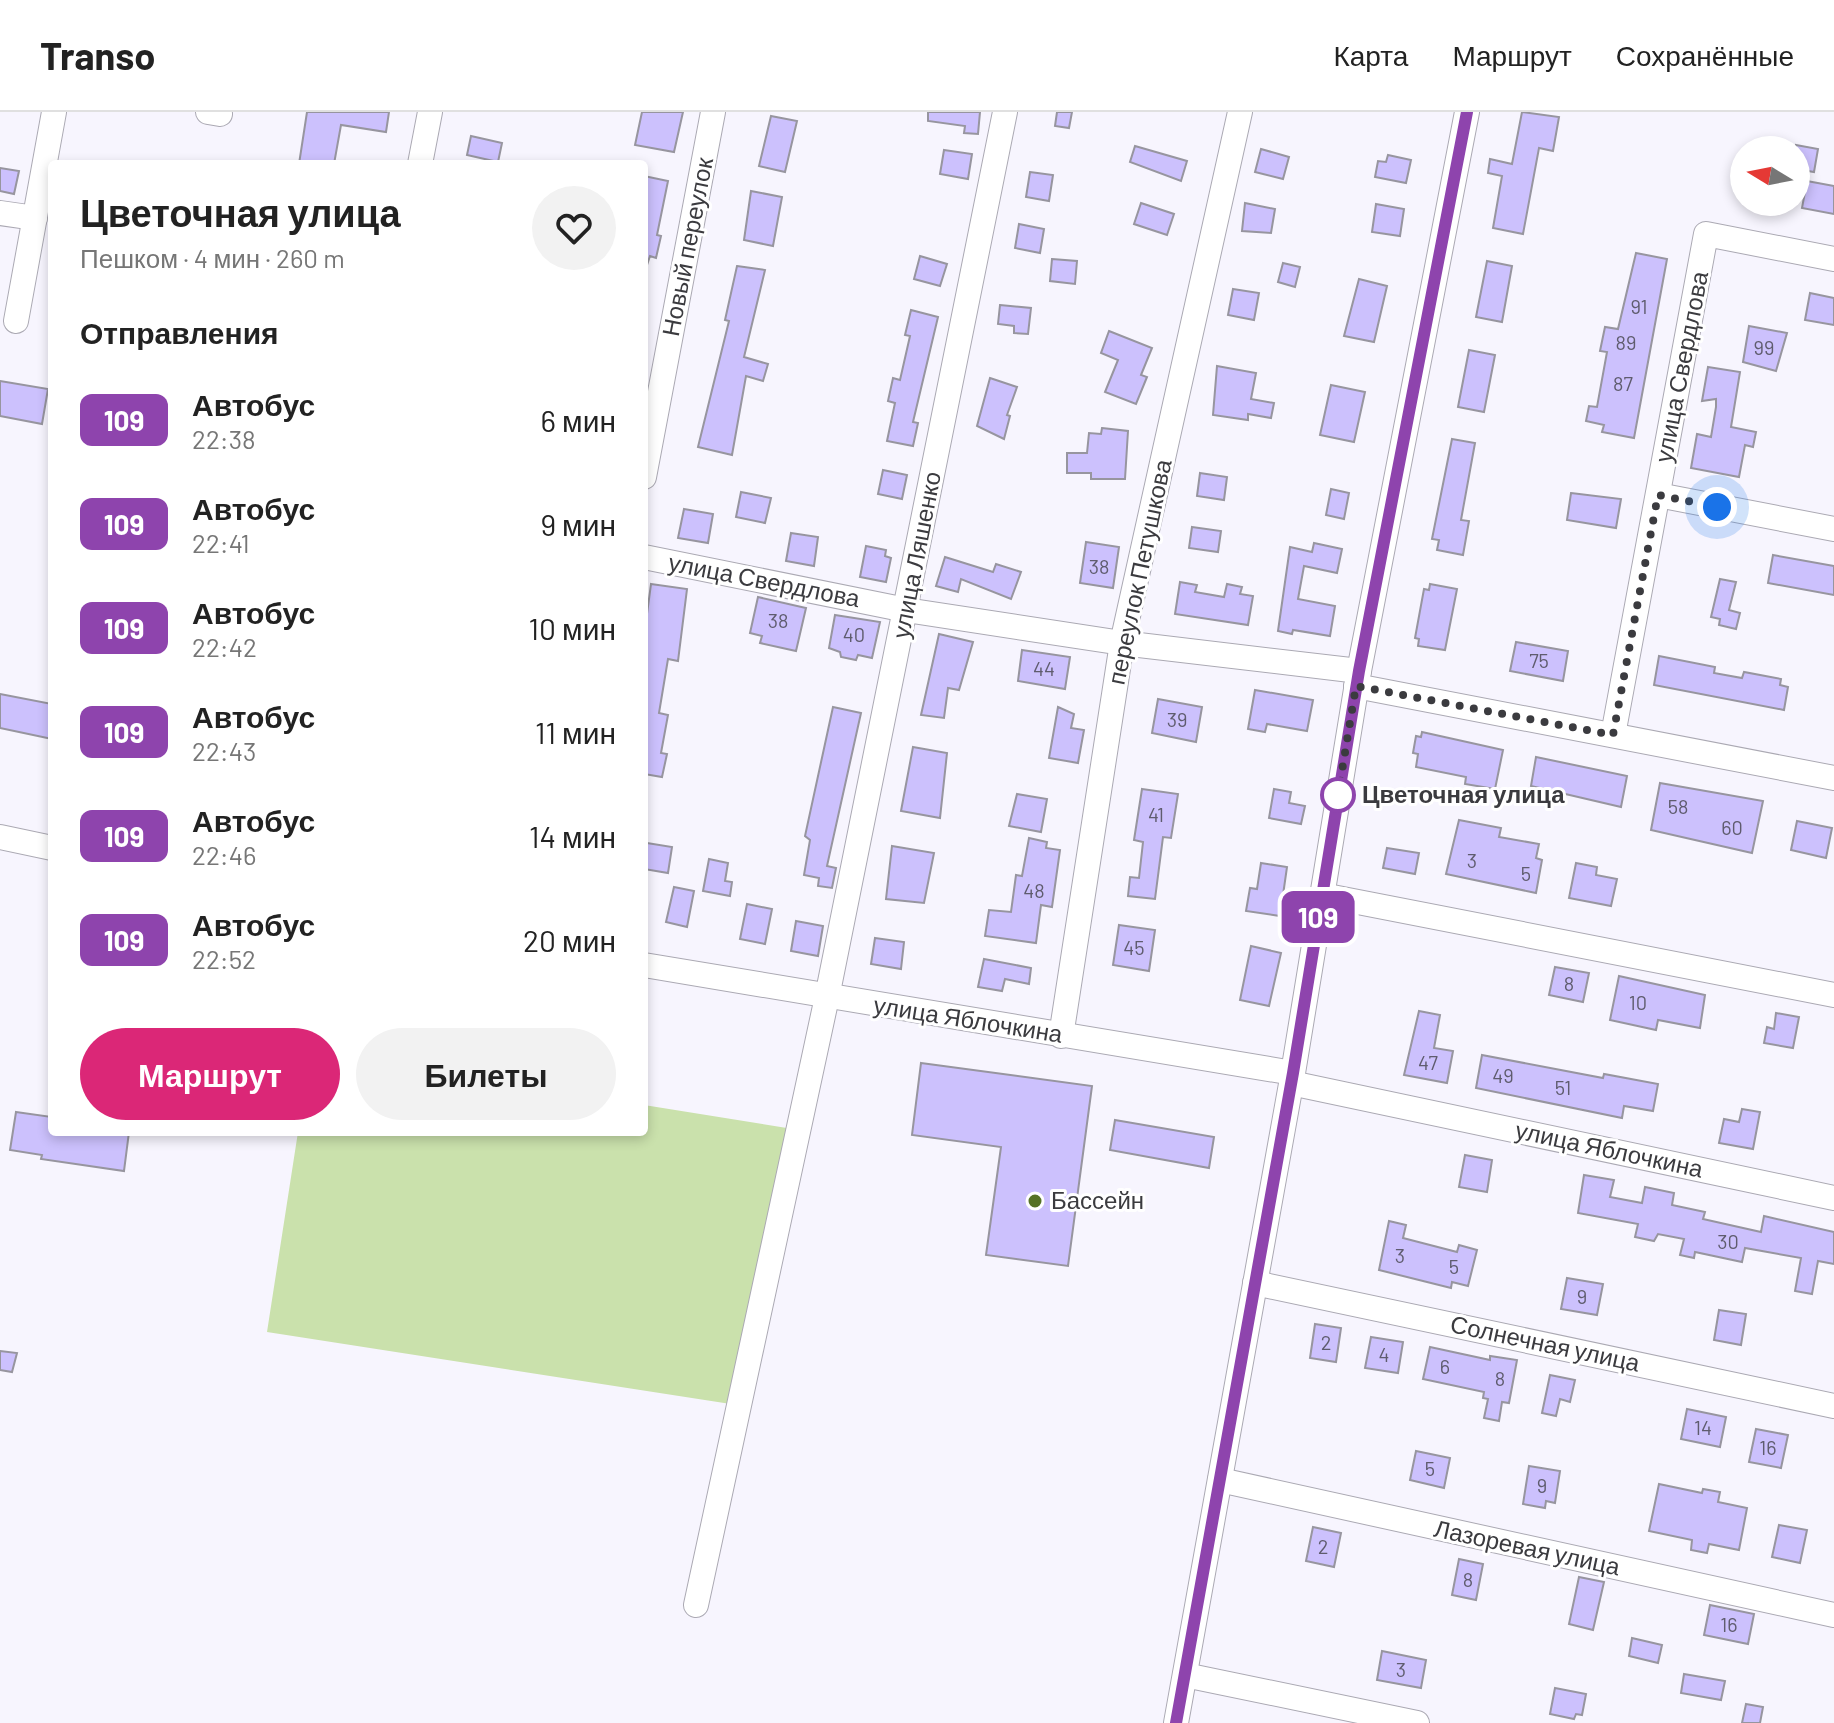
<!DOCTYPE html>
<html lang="ru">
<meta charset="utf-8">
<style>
:root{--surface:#fff;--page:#f2f2f2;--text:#222;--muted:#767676;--line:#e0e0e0;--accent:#db2777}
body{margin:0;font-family:Barlow,sans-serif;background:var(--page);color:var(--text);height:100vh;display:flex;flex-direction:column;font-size:30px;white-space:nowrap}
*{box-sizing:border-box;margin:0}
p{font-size:26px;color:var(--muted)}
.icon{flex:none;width:44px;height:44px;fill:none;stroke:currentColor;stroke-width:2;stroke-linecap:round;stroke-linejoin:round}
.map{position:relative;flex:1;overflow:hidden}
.side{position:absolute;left:48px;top:48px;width:600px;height:976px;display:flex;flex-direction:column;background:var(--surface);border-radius:8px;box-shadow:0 4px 12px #0003}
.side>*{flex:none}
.badge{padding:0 16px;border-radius:12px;font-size:28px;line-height:52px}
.needle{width:52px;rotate:280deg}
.controls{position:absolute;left:1730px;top:24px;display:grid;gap:16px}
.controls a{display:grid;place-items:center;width:80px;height:80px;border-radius:50%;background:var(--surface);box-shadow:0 4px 12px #0003;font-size:40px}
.you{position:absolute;width:40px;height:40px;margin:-20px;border:6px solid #fff;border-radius:50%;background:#1a73e8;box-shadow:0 0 0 12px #1a73e833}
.map>.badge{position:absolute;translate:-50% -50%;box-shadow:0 0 0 4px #fff}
h2{padding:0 32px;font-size:30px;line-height:72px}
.round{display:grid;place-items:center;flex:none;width:84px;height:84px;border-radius:42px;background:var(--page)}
.summary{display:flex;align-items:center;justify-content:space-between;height:136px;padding:0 32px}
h1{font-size:38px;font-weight:600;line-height:60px}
.button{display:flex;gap:16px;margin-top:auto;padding:16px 32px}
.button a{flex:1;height:92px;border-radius:48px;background:var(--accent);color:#fff;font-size:32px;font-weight:600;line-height:92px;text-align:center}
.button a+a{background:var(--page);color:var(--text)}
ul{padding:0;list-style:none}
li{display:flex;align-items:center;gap:24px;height:104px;padding:0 32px}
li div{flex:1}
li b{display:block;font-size:30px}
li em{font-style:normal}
li .badge{min-width:88px;font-weight:700;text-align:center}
header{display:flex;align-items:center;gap:48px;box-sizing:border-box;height:112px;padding:0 40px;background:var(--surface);border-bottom:2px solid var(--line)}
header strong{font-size:38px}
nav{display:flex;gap:44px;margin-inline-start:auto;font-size:28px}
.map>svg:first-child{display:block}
.green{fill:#cae1ac}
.building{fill:#ccc1fd;stroke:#97959f;stroke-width:2}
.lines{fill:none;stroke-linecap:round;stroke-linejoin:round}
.minor-casing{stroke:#aba9b3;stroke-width:26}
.minor{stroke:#fff;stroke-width:24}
.line-casing{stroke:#fff;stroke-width:18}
.line{stroke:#8e44ad;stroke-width:12}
.walk{stroke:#3b3b3f;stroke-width:8;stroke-dasharray:0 14.4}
.stop-dot{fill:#fff;stroke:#8e44ad;stroke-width:4}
.poi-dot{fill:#557125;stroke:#fff;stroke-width:3}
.labels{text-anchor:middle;stroke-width:6;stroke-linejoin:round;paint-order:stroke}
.number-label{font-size:20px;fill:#5f5c6e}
.street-label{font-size:24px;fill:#3b3b3f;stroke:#fff}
.stop-label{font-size:24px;font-weight:bold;fill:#3b3b3f;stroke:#fff;text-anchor:start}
.poi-label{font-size:24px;fill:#3b3b3f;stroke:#fff;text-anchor:start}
</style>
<header>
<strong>Transo</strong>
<nav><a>Карта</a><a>Маршрут</a><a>Сохранённые</a></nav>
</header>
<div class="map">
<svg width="1834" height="1611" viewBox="0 0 1834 1611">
<rect width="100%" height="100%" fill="#f7f5fe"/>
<!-- green -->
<polygon class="green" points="644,993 793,1017 750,1295 267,1220 298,1020 644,1020"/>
<!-- building -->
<g class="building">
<polygon points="307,0 389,0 386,20 341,13 334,52 299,52"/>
<polygon points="642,0 683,0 674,40 635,33"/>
<polygon points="928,0 980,0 978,22 964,21 965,14 928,9"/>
<polygon points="1057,0 1072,0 1069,16 1055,14"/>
<polygon points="1522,0 1559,5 1553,39 1539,36 1523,122 1493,116 1502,64 1488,61 1490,47 1512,52"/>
<polygon points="771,4 797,9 785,60 759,54"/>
<polygon points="471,24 502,31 498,50 467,43"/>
<polygon points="1796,33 1818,37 1814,60 1796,57"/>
<polygon points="1135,34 1187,49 1181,69 1130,50"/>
<polygon points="1261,37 1289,45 1283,67 1255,60"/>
<polygon points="944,38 972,42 968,67 940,62"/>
<polygon points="1388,43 1411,48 1406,71 1375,65 1378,49 1386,50"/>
<polygon points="0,56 19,59 14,82 0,79"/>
<polygon points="1030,60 1053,63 1049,89 1026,85"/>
<polygon points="644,64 668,69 657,123 661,124 656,146 650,144 647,153 644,153"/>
<polygon points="1807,69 1834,74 1834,102 1802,96"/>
<polygon points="751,79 782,85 773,134 744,128"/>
<polygon points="1141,91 1174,102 1167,123 1134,112"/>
<polygon points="1245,91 1275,97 1271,121 1242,119"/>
<polygon points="1376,92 1404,97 1400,124 1372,120"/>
<polygon points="1019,112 1044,117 1040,141 1015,136"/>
<polygon points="1636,141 1667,147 1634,326 1602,320 1604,313 1586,309 1589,294 1597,295 1607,240 1600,239 1605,215 1618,217"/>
<polygon points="920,144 947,152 940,174 914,167"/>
<polygon points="1052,147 1077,149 1075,172 1050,169"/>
<polygon points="1487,149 1512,154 1502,210 1476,205"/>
<polygon points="1283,151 1300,155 1295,175 1278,170"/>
<polygon points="737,154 765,158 744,245 768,252 763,269 746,264 732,343 698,335 729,209 725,208"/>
<polygon points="1359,167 1387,174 1374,230 1344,224"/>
<polygon points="1233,177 1259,181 1254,208 1228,203"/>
<polygon points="1810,181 1834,186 1834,213 1805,208"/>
<polygon points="1000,193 1031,196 1028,222 1014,221 1014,214 998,212"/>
<polygon points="911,198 938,205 913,310 918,311 913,334 887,329 895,291 888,289 893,266 900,268 910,224 905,223"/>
<polygon points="1749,214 1787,221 1776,259 1743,250"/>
<polygon points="1109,219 1152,236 1141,263 1147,265 1136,292 1105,280 1118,248 1101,241"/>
<polygon points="1469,238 1495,243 1484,300 1458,295"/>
<polygon points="1217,254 1256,261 1251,287 1274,291 1271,306 1248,302 1248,308 1213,303"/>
<polygon points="1708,255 1740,260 1731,315 1756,320 1753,335 1745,333 1739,365 1691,356 1697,322 1711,325 1716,295 1716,287 1702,289"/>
<polygon points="990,266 1017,275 1007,303 1010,304 1004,327 977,314"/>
<polygon points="0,269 48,277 42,312 0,304"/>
<polygon points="1331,273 1365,280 1354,330 1320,323"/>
<polygon points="1102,316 1128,319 1125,367 1091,367 1091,361 1067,361 1067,341 1087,341 1089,321 1101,322"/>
<polygon points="1452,327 1475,331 1461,408 1469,409 1463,443 1437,438 1439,428 1432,427"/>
<polygon points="883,358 907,363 902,387 878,382"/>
<polygon points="1200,361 1227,365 1224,388 1197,384"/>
<polygon points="1331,377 1349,381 1344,407 1326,403"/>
<polygon points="741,380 771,386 765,411 736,405"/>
<polygon points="1571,381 1621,387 1616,416 1567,408"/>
<polygon points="684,397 713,402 708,431 678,426"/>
<polygon points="1192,415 1221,419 1218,440 1189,436"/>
<polygon points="791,421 818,425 814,454 786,449"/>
<polygon points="1086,430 1119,435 1113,476 1080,471"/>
<polygon points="1314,431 1342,437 1337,461 1304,454 1298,487 1335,494 1330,524 1293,518 1292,522 1278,519 1290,435 1312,440"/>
<polygon points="866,434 886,438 885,444 891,446 886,470 860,465"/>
<polygon points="1773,443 1834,454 1834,483 1768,471"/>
<polygon points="945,445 993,460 996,452 1021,460 1011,487 961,467 958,480 936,474"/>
<polygon points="1720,467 1736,470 1729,498 1740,501 1736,517 1719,513 1720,507 1711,505"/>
<polygon points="1180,470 1197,473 1195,480 1224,485 1227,472 1242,475 1240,482 1253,484 1248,513 1175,502"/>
<polygon points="651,472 687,477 678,549 668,547 659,601 668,603 661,641 667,642 662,665 644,662 644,524"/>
<polygon points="1430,472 1457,477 1445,538 1418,534 1419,527 1415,526 1424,477 1429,478"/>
<polygon points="758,485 806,496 796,539 760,531 762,524 750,521"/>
<polygon points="835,503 880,510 872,546 858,543 856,548 841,545 840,540 829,536"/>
<polygon points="939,522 973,530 959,578 948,576 944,606 921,603"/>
<polygon points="1516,530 1568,539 1563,569 1510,559"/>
<polygon points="1022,538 1070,545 1065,577 1018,569"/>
<polygon points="1659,544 1715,555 1714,561 1742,566 1744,560 1781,567 1780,573 1788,575 1784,598 1654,573"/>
<polygon points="1255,578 1313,588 1307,619 1267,612 1265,620 1248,617"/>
<polygon points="0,582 52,592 52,627 0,616"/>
<polygon points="1158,587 1202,595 1196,630 1152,621"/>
<polygon points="833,595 861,601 827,754 836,756 832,776 818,774 819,766 804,763 810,728 805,724"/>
<polygon points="1058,595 1074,602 1071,616 1084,618 1078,651 1049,646"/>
<polygon points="1422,620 1503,638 1495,677 1465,672 1466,665 1416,655 1418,642 1413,641 1416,624 1421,625"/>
<polygon points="913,635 947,641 940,706 901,699"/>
<polygon points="1536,645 1627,664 1621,695 1531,674"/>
<polygon points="1660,671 1763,689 1752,741 1651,718"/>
<polygon points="1142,677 1178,682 1171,726 1163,725 1155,787 1128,784 1130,765 1139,766 1143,730 1134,728"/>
<polygon points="1274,677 1291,680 1289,691 1305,694 1301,712 1269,706"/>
<polygon points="1017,682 1047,687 1041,720 1009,714"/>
<polygon points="1459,708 1501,716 1499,725 1539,732 1536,746 1542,748 1536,781 1446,762"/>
<polygon points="1797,709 1832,716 1826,746 1791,738"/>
<polygon points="1029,726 1047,730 1046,736 1060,738 1052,795 1041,793 1036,831 985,824 989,798 1011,800 1016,763 1022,764"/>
<polygon points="647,731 672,735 668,761 644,757"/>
<polygon points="892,734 934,741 924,791 886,787"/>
<polygon points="1387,736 1419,741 1415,762 1383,756"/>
<polygon points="709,747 728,751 725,769 732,770 730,784 703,779"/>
<polygon points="1261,751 1287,755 1280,804 1246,799 1250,776 1257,777"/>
<polygon points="1576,751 1597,755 1596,763 1617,767 1611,794 1569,786"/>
<polygon points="674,775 694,779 687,815 666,810"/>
<polygon points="747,792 772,797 765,832 740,827"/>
<polygon points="796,809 823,814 818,844 791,839"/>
<polygon points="1119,813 1155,818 1149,859 1113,853"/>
<polygon points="875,826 904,830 901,857 871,852"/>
<polygon points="1251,834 1281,841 1269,894 1240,888"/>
<polygon points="984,847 1031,856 1029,872 1005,867 1002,879 978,875"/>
<polygon points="1555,855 1589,861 1583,890 1549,883"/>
<polygon points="1619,864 1705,883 1700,916 1658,908 1656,918 1610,908"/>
<polygon points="1419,899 1440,903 1434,936 1453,939 1447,971 1404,963"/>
<polygon points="1776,901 1799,905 1793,936 1764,931 1767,915 1774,917"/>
<polygon points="1482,943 1603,966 1604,962 1658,972 1653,999 1624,994 1622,1006 1476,976"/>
<polygon points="921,951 1092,974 1068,1154 986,1143 1001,1035 912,1023"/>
<polygon points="1742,997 1760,1000 1753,1037 1719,1031 1724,1007 1739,1010"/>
<polygon points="16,1000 52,1005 52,1020 129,1020 124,1059 41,1047 42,1043 10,1038"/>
<polygon points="1115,1008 1214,1025 1209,1056 1110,1038"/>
<polygon points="1465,1043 1492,1048 1487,1080 1459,1075"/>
<polygon points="1584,1063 1614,1068 1610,1085 1642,1091 1645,1075 1674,1081 1672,1093 1705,1100 1703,1107 1761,1120 1764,1104 1834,1120 1834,1152 1818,1149 1812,1182 1795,1179 1801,1146 1745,1136 1742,1150 1695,1140 1694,1146 1680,1143 1684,1127 1658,1122 1654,1129 1635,1125 1638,1112 1578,1101"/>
<polygon points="1389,1109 1406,1113 1403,1126 1457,1140 1459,1133 1477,1138 1468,1174 1452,1170 1451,1176 1379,1158"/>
<polygon points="1567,1166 1603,1172 1597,1203 1561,1197"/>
<polygon points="1719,1198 1746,1202 1741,1233 1714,1228"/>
<polygon points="1315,1212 1341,1216 1336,1250 1310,1246"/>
<polygon points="1371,1225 1403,1230 1398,1261 1365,1256"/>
<polygon points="1430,1235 1490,1248 1490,1244 1517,1248 1509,1291 1502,1290 1499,1309 1484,1306 1488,1287 1483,1286 1484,1280 1423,1267"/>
<polygon points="0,1239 17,1241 12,1260 0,1258"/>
<polygon points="1550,1263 1575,1268 1570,1290 1560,1287 1556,1304 1542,1301"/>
<polygon points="1687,1297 1726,1305 1720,1335 1681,1327"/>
<polygon points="1756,1317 1788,1323 1781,1356 1749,1350"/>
<polygon points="1416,1339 1450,1346 1444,1376 1410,1368"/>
<polygon points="1529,1354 1560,1359 1555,1391 1546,1389 1545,1396 1523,1392"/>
<polygon points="1659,1372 1702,1381 1703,1377 1720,1380 1718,1390 1747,1396 1739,1438 1709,1432 1707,1441 1691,1438 1692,1428 1649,1419"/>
<polygon points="1779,1413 1807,1418 1800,1451 1772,1445"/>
<polygon points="1313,1415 1341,1421 1334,1455 1306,1449"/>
<polygon points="1459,1447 1483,1452 1476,1488 1452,1483"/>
<polygon points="1579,1465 1604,1470 1593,1518 1569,1512"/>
<polygon points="1710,1493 1754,1502 1748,1532 1704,1523"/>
<polygon points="1632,1526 1662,1533 1658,1551 1629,1544"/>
<polygon points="1382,1539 1426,1548 1421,1576 1377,1568"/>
<polygon points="1684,1562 1725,1569 1721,1588 1681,1581"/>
<polygon points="1555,1576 1586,1582 1582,1603 1576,1602 1574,1607 1550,1602"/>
<polygon points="1746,1592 1763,1595 1760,1611 1742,1611"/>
</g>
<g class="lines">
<defs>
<g id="minor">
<polyline points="208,0 220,2"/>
<polyline points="420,52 430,0"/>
<polyline points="0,101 35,106"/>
<polyline points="16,209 54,0"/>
<polyline points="644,365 713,0"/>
<polyline points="1658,383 1834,417"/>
<polyline points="644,445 906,498 1122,531 1359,559"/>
<polyline points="1356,574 1834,666"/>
<polyline points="1613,623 1706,122 1834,147"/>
<polyline points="0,725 52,736"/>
<polyline points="1322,783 1834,883"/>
<polyline points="644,853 1293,961"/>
<polyline points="1061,924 1122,531 1240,0"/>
<polyline points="1291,971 1834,1086"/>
<polyline points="1255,1171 1834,1294"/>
<polyline points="1220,1368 1834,1503"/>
<polyline points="696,1493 827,885 1005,0"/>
<polyline points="1185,1563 1417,1611"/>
<polyline points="1176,1611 1293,961 1359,559 1467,0"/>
</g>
</defs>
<!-- minor casing -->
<use href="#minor" class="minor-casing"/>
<!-- minor -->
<use href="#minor" class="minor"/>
</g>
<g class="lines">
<defs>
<polyline id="line" points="1176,1611 1293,961 1359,559 1467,0"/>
</defs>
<!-- line casing -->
<use href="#line" class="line-casing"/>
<!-- line -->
<use href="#line" class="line"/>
<!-- walk -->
<polyline class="walk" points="1338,683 1356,574 1613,623 1658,383 1717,395"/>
</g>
<!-- markers -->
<circle class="stop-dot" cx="1338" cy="683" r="16"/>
<circle class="poi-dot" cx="1035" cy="1089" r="8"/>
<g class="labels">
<!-- number labels -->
<g class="number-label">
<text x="1639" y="202">91</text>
<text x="1626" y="238">89</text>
<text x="1764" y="243">99</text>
<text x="1623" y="279">87</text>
<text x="1099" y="462">38</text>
<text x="778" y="516">38</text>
<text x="854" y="530">40</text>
<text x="1539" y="556">75</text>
<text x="1044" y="564">44</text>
<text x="1177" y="615">39</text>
<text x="1678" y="702">58</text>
<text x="1156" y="710">41</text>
<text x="1732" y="723">60</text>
<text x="1472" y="756">3</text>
<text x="1526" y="769">5</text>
<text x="1034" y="786">48</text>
<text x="1134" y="843">45</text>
<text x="1569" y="879">8</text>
<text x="1638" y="898">10</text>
<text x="1428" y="958">47</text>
<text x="1503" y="971">49</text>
<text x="1563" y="983">51</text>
<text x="1728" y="1137">30</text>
<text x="1400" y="1151">3</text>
<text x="1454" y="1162">5</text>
<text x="1582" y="1192">9</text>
<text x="1326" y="1238">2</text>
<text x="1384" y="1250">4</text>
<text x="1445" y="1262">6</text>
<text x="1500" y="1274">8</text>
<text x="1703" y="1323">14</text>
<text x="1768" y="1343">16</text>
<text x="1430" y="1364">5</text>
<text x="1542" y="1381">9</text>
<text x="1323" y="1442">2</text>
<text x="1468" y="1475">8</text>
<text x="1729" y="1520">16</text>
<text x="1401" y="1565">3</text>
</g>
<!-- street labels -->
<g class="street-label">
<text transform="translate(688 135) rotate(-79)" y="8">Новый переулок</text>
<text transform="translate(1682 255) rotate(-79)" y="8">улица Свердлова</text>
<text transform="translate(917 443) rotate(-79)" y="8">улица Ляшенко</text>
<text transform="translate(1140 460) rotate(-78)" y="8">переулок Петушкова</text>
<text transform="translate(764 469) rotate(11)" y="8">улица Свердлова</text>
<text transform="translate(968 908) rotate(9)" y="8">улица Яблочкина</text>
<text transform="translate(1609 1038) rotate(12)" y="8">улица Яблочкина</text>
<text transform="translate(1545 1232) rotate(12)" y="8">Солнечная улица</text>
<text transform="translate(1527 1436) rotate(12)" y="8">Лазоревая улица</text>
</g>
<!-- stop labels -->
<g class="stop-label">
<text x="1362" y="691">Цветочная улица</text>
</g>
<!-- poi labels -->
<g class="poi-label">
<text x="1051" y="1097">Бассейн</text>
</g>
</g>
</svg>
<div class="controls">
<a><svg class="needle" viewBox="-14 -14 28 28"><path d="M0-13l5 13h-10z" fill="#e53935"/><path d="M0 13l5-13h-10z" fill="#767676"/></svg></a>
</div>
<div class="you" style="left:1717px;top:395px"></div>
<b class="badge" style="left:1318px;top:805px;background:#8e44ad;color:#fff">109</b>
<section class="side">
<div class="summary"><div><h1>Цветочная улица</h1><p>Пешком · 4 мин · 260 m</p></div><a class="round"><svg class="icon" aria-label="heart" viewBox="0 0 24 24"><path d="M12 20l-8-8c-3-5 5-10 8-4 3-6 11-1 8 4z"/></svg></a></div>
<h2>Отправления</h2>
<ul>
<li><span class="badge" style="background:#8e44ad;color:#fff">109</span><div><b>Автобус</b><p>22:38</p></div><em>6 мин</em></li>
<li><span class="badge" style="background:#8e44ad;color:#fff">109</span><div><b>Автобус</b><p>22:41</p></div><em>9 мин</em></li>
<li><span class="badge" style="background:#8e44ad;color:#fff">109</span><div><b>Автобус</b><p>22:42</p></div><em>10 мин</em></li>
<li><span class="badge" style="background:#8e44ad;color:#fff">109</span><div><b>Автобус</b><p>22:43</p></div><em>11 мин</em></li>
<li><span class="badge" style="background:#8e44ad;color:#fff">109</span><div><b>Автобус</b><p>22:46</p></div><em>14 мин</em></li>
<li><span class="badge" style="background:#8e44ad;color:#fff">109</span><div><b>Автобус</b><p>22:52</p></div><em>20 мин</em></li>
</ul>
<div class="button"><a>Маршрут</a><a>Билеты</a></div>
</section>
</div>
